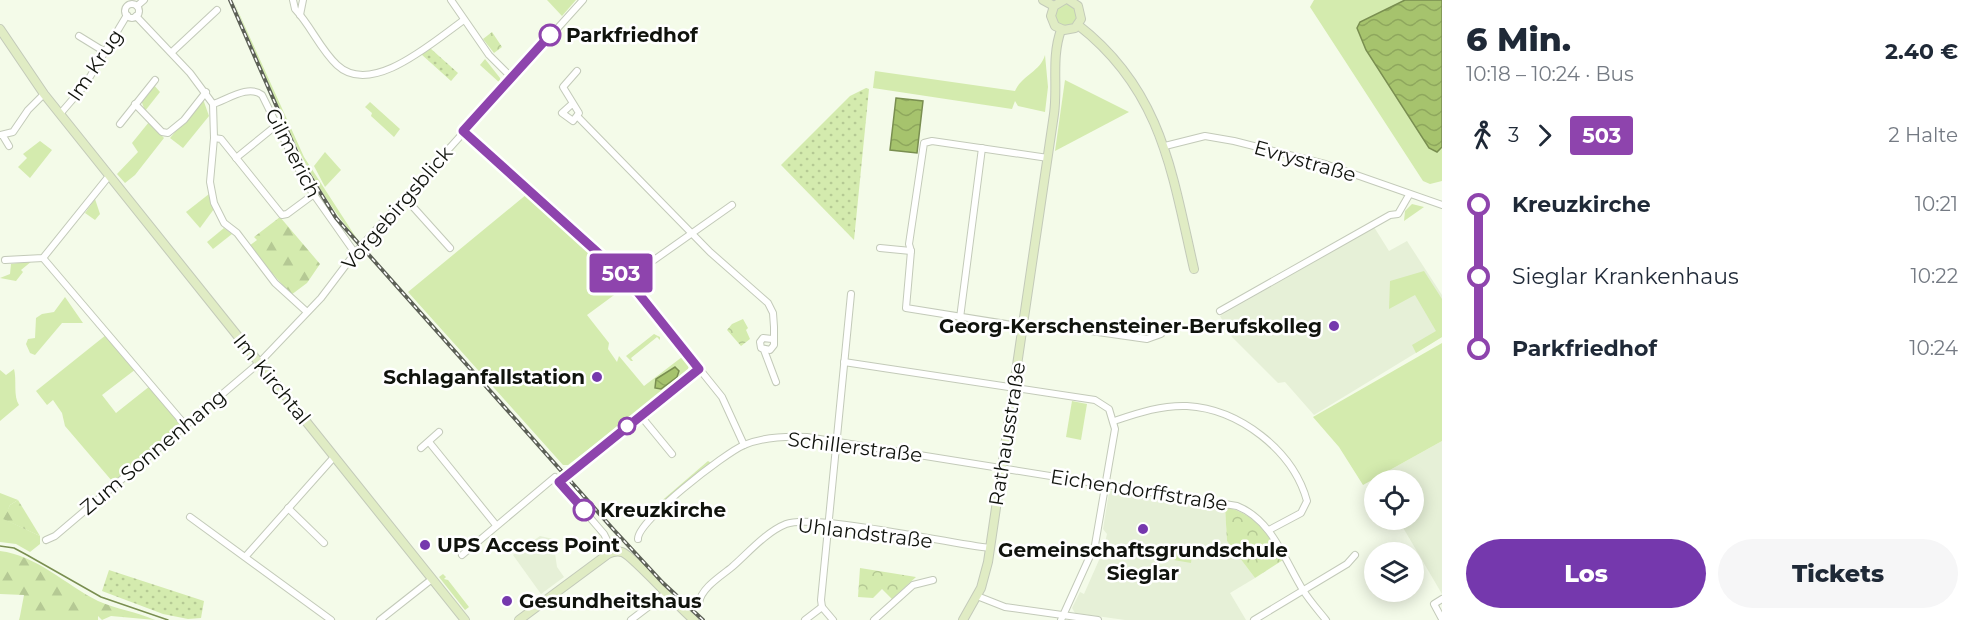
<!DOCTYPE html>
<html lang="de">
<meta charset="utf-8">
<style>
:root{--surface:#fff;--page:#f6f6f7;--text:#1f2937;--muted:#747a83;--accent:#7538ad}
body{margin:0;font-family:Montserrat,sans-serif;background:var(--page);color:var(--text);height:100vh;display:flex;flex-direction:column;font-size:22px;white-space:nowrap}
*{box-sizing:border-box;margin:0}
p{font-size:20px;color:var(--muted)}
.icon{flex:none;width:33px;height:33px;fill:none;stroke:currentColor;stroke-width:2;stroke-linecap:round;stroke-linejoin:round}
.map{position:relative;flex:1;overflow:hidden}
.details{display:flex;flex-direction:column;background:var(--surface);width:540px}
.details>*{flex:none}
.badge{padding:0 12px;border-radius:4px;font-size:21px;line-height:39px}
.fabs{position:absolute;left:1364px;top:470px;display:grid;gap:12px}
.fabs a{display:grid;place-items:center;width:60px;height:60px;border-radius:50%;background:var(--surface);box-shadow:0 3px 15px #0003;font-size:30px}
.map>.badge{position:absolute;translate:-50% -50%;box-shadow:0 0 0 3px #fff}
.legs{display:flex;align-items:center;gap:9px;height:66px;padding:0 24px;font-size:20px}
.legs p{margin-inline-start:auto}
.headline{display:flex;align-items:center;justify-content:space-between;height:102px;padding:0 24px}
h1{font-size:33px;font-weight:800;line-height:45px}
.button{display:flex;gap:12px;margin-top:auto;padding:12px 24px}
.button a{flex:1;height:69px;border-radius:36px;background:var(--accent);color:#fff;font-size:24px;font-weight:800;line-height:69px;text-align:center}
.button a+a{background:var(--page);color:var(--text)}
ul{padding:0 24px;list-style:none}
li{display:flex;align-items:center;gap:21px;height:72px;font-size:22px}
li i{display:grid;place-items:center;width:9px;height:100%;margin:0 8px;background:currentColor}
li i::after{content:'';width:15px;height:15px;margin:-8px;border:4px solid;border-radius:50%;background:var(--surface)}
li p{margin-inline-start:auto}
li:first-child i{background:linear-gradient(#0000 50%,currentColor 0)}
li:last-child i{background:linear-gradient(currentColor 50%,#0000 0)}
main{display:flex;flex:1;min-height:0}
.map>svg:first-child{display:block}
.built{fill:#e6f0d7}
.grass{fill:#d4ebae}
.forest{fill:url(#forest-firs)}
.park{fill:url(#park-crowns)}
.garden{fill:url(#garden-dots)}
.water{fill:url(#water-waves);stroke:#798e50;stroke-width:1.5}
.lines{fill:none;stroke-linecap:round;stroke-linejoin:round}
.stream{stroke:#798e50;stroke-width:1.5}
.street-casing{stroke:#c3cab9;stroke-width:8}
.secondary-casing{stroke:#c3cab9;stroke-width:10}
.street{stroke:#fff;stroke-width:6}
.secondary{stroke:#e0ecc4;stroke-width:8}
.rail-casing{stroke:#5c6056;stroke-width:4}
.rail{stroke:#fff;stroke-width:1.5;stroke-dasharray:4.5;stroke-linecap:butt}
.line-1-casing{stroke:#fff;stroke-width:14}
.line-1{stroke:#8e44ad;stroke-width:9}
.stop-1-dot{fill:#fff;stroke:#8e44ad;stroke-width:3}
.poi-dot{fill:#7538ad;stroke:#fff;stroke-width:2}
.labels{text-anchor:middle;stroke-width:5;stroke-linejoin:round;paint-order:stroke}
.stop-label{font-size:20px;font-weight:bold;fill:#10130d;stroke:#fff;text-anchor:start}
.street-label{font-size:20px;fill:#10130d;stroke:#fff}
.poi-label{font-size:20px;font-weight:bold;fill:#10130d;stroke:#fff;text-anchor:end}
</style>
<main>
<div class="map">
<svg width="1442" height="620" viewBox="0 0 1442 620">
<defs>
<pattern id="forest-firs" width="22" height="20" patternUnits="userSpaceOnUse" patternTransform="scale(1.5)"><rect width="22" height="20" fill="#d4ebae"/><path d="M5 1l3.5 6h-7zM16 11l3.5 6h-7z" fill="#b5c994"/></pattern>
<pattern id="park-crowns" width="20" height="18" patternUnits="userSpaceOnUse" patternTransform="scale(1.5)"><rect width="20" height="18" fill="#d4ebae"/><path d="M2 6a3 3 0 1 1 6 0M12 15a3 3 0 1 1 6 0" fill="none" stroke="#b5c994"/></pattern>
<pattern id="garden-dots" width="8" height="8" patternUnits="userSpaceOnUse" patternTransform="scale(1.5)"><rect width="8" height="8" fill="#d4ebae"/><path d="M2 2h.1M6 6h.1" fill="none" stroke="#b5c994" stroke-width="1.8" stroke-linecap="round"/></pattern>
<pattern id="water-waves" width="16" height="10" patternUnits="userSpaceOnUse" patternTransform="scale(1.5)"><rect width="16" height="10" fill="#a6c36d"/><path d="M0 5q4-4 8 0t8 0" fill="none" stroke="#8ea75d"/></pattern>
</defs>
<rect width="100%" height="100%" fill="#f4fbe9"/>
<!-- built -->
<g class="built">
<polygon points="1374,227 1389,251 1407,241 1442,295 1442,337 1314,415 1285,382 1278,383 1232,337 1220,316"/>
<polygon points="1442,441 1442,594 1398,519 1413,519 1413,480 1374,479"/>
<polygon points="1114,489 1121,490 1121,494 1171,502 1172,498 1225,507 1227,541 1255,578 1230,593 1246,620 1125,620 1075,613 1072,608 1080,592 1084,594 1103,551 1107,534 1103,529 1109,492"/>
<polygon points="540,536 553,539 557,567 564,577 541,594 513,555"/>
</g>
<!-- grass -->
<g class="grass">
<path d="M233,0L304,157L359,242C299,172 268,84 233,0Z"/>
<polygon points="547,0 576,0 562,16"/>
<polygon points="1314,0 1405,0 1360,22 1357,28 1366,50 1429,148 1437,152 1442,147 1442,181 1430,184 1423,181 1310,7"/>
<circle cx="1066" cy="15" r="11"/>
<path d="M1045,55L1048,87L1045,112L1018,106L1015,101L1012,109L873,88L875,71L1015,91C1022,75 1040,72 1045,55Z"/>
<polygon points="485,59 500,78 501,84 480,65"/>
<polygon points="1065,80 1129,112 1055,151"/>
<polygon points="153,84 160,92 145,111 141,100"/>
<polygon points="203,99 209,116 183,148 170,138"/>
<polygon points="370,102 400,129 394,137 371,116 372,113 365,107"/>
<polygon points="149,122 164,138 135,175 125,183 117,174 138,152 132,143"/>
<polygon points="40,141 52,150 30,178 18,167 27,158 23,154"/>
<polygon points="325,152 341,170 325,187 314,166"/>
<polygon points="209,194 214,209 200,228 186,212"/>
<polygon points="527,194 620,277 625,287 587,315 609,343 608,349 617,362 619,356 644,386 682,357 689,365 687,374 568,465 563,465 408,292"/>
<polygon points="95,199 100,214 95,220 85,213"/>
<polygon points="1412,204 1424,207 1404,221 1405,211"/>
<polygon points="224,228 232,234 213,249 207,242"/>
<polygon points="32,261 21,270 23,272 16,281 0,278 10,274 11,264"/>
<polygon points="1424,271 1442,299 1442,337 1416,353 1412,345 1436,331 1415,295 1389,309 1390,281"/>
<polygon points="65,297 83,323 62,323 35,355 30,353 26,344 28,339 35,338 36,318 42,314 54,312"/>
<polygon points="654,334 660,337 660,340 657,337 631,358 633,361 631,361 626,356"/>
<polygon points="106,335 136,369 102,395 116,413 150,386 181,423 181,428 117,481 112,481 65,426 62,413 53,400 47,405 36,391"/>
<polygon points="1442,343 1442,441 1363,485 1339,447 1313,417"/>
<path d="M14,369C17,380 13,396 19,405L0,421V370L6,375Z"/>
<polygon points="1072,401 1087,404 1081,440 1066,437"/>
<polygon points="708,461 711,463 657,508 651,510"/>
<polygon points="0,493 18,500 10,505 4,519 40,536 40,544 30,552 16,544 0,542"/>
<polygon points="1170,543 1193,546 1191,563 1168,559"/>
<polygon points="443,574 446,577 444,579 448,580 469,607 465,610 439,577"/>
<polygon points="20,616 98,616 98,620 19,620"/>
</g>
<!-- forest -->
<g class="forest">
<polygon points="280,217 320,264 307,283 291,295 249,246 257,240 254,237"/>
<polygon points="18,500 40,536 3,519 10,505"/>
<path d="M0,551C36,555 66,585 98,601C116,609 137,612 155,620L111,616L102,620L98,616H20L24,595L0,594Z"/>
</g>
<!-- park -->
<g class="park">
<polygon points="492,32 502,47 494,53 483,39"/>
<polygon points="743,319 748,328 746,330 750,339 741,346 727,330 732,324"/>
<path d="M1225,507C1255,513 1269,535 1283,560L1255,578L1227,541Z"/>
<polygon points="860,568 916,577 892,599 882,589 873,598 858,597"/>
</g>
<!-- garden -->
<g class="garden">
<polygon points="430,48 458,73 451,81 421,54"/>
<polygon points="866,88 869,89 854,240 781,165 850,96"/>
<polygon points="109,570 204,601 201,618 188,619 163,614 102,591"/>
</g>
<!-- water -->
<g class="water">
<polygon points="1405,0 1442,0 1442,147 1437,152 1429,148 1366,50 1357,28 1360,22"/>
<polygon points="896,98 923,101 917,153 890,150"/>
<polygon points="675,367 679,371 677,377 661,389 655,388 656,379"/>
</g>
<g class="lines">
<!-- stream -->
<polyline class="stream" points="0,546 14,548 27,555 101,597 168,620"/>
<defs>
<g id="street">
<path d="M293,0L295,9C311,26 320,49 337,65C372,98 435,40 464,20"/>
<polyline points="451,0 489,55 512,78"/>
<circle cx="132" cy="11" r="7"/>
<polyline points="137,6 144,0"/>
<polyline points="300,15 303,0"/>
<polyline points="136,16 190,73 213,104 214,138 210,182 214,203 224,223 237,233 275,283 307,312"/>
<polyline points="79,36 105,52"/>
<polyline points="172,52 217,10"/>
<polyline points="135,104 162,132 168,133 184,120 206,92"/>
<path d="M213,104C227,100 248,84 262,95L305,182L355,253"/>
<polyline points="572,104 562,113 573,121 579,113 563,87 577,71"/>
<polyline points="60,114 85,85 127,15"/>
<polyline points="578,117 710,252 768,303 773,313 774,327 774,345 770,350 761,348 760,342 763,338 772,339"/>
<polyline points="120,124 155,80"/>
<polyline points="463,131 627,279 722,397 744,445"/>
<polyline points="0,135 13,132 28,110 44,94"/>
<polyline points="3,136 9,146"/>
<polyline points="214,138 221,139 282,215 287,214 314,194"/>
<polyline points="1165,146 1205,136 1234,141 1325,164 1442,205"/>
<polyline points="236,158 278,124"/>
<polyline points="1048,158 932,141 924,143 909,244 911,251 906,308 1031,328 1044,329 1056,326 1147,339 1161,334"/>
<polyline points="405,198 450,248"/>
<polyline points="880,248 911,251"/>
<polyline points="43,258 186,426"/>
<polyline points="5,260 43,258 109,176"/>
<polyline points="627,279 732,205"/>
<polyline points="1220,311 1390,215 1398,214 1409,195"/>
<polyline points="960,318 982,148"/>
<polyline points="764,350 776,382"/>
<polyline points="844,362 1095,400 1109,409 1115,429 1095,545 1061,620"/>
<polyline points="640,415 672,454"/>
<path d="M1114,421C1138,413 1161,405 1187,406C1239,409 1293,450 1307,501L1301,513L1269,530"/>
<polyline points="429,442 496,525"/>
<polyline points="421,448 439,432"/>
<polyline points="559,482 699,369"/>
<polyline points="288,508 324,543"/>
<polyline points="190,517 331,620"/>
<path d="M638,539C637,521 725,453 744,445C763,437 787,436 807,437L1237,506C1272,520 1284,559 1303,590C1309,600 1318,610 1326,620"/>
<polyline points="46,540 55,536 259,363 321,298 355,253 583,0"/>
<polyline points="462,555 555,477 604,534 613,552"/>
<polyline points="246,556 334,457"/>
<polyline points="977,596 1005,607 1098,620"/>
<polyline points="1442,599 1434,604 1442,619"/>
<path d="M699,603C701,588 721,576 732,567C748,553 766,532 786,524C813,513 951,544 990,548"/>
<polyline points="380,620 432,579"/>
<polyline points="631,620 665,594"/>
<polyline points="805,620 822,607"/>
<polyline points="833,620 822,607 821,600 851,294"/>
<polyline points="874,620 913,585 933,580"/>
<polyline points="1254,620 1347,564 1355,555"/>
</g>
<g id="secondary">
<polyline points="1043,0 1054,6"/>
<polyline points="1064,0 1054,6 1051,16 1055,26 1064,30 1075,28 1081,19 1078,6 1069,0"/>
<path d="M1078,25C1162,90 1172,173 1194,269"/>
<polyline points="0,29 44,94 465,620"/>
<path d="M519,620L608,554C612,552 617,551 622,552C632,555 679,608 694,620"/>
<path d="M963,620L981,588L988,562L1054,114C1058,85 1051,58 1061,30"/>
</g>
</defs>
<!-- street casing -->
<use href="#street" class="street-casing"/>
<!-- secondary casing -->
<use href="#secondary" class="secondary-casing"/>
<!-- street -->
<use href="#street" class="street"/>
<!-- secondary -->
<use href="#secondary" class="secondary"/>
<defs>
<polyline id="rail" points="230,0 300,160 336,218 613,529 663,583 703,620"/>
</defs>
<!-- rail casing -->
<use href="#rail" class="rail-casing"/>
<!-- rail -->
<use href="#rail" class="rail"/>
</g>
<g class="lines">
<defs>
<polyline id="line-1" points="550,35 463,131 627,279 699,369 559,482 584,510"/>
</defs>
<!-- line-1 casing -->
<use href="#line-1" class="line-1-casing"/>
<!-- line-1 -->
<use href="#line-1" class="line-1"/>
</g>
<!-- markers -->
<g class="stop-1-dot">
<circle cx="550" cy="35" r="10"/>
<circle cx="627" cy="426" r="8"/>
<circle cx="584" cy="510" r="10"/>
</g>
<g class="poi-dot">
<circle cx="1334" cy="326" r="6"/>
<circle cx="597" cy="377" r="6"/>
<circle cx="1143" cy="529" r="6"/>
<circle cx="425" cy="545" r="6"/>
<circle cx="507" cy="601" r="6"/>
</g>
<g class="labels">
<!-- stop labels -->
<g class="stop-label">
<text x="566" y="42">Parkfriedhof</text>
<text x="600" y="517">Kreuzkirche</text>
</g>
<!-- street labels -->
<g class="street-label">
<text transform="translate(95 65) rotate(-56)" y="7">Im Krug</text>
<text transform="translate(293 153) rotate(63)" y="7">Gilmerich</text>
<text transform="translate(1305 161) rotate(16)" y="7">Evrystraße</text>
<text transform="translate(397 208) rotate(-49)" y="7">Vorgebirgsblick</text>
<text transform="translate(272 379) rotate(51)" y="7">Im Kirchtal</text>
<text transform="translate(1007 434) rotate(-81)" y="7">Rathausstraße</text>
<text transform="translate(855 447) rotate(7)" y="7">Schillerstraße</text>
<text transform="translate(153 452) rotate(-40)" y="7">Zum Sonnenhang</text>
<text transform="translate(1139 490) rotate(9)" y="7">Eichendorffstraße</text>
<text transform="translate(865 533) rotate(7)" y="7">Uhlandstraße</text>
</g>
<!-- poi labels -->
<g class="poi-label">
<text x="1322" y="333">Georg-Kerschensteiner-Berufskolleg</text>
<text x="585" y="384">Schlaganfallstation</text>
<text x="437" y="552" text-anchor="start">UPS Access Point</text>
<text x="1143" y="557" text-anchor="middle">Gemeinschaftsgrundschule<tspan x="1143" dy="23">Sieglar</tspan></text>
<text x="519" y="608" text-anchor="start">Gesundheitshaus</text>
</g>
</g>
</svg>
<div class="fabs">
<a><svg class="icon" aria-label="locate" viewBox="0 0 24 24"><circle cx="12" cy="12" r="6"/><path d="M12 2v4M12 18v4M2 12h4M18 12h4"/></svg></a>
<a><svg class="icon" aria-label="layers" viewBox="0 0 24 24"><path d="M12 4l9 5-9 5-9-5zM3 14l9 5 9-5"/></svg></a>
</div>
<b class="badge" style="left:621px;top:273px;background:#8e44ad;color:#fff">503</b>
</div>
<section class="details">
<div class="headline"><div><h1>6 Min.</h1><p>10:18 – 10:24 · Bus</p></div><b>2.40 €</b></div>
<div class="legs"><svg class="icon" aria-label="walk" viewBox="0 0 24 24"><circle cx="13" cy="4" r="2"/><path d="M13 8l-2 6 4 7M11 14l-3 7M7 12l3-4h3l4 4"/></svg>3<svg class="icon" aria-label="forward" viewBox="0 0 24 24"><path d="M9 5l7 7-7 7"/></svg><b class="badge" style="background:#8e44ad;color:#fff">503</b><p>2 Halte</p></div>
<ul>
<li><i style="color:#8e44ad"></i><b>Kreuzkirche</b><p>10:21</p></li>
<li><i style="color:#8e44ad"></i><span>Sieglar Krankenhaus</span><p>10:22</p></li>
<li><i style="color:#8e44ad"></i><b>Parkfriedhof</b><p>10:24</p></li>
</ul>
<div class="button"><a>Los</a><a>Tickets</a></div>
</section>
</main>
